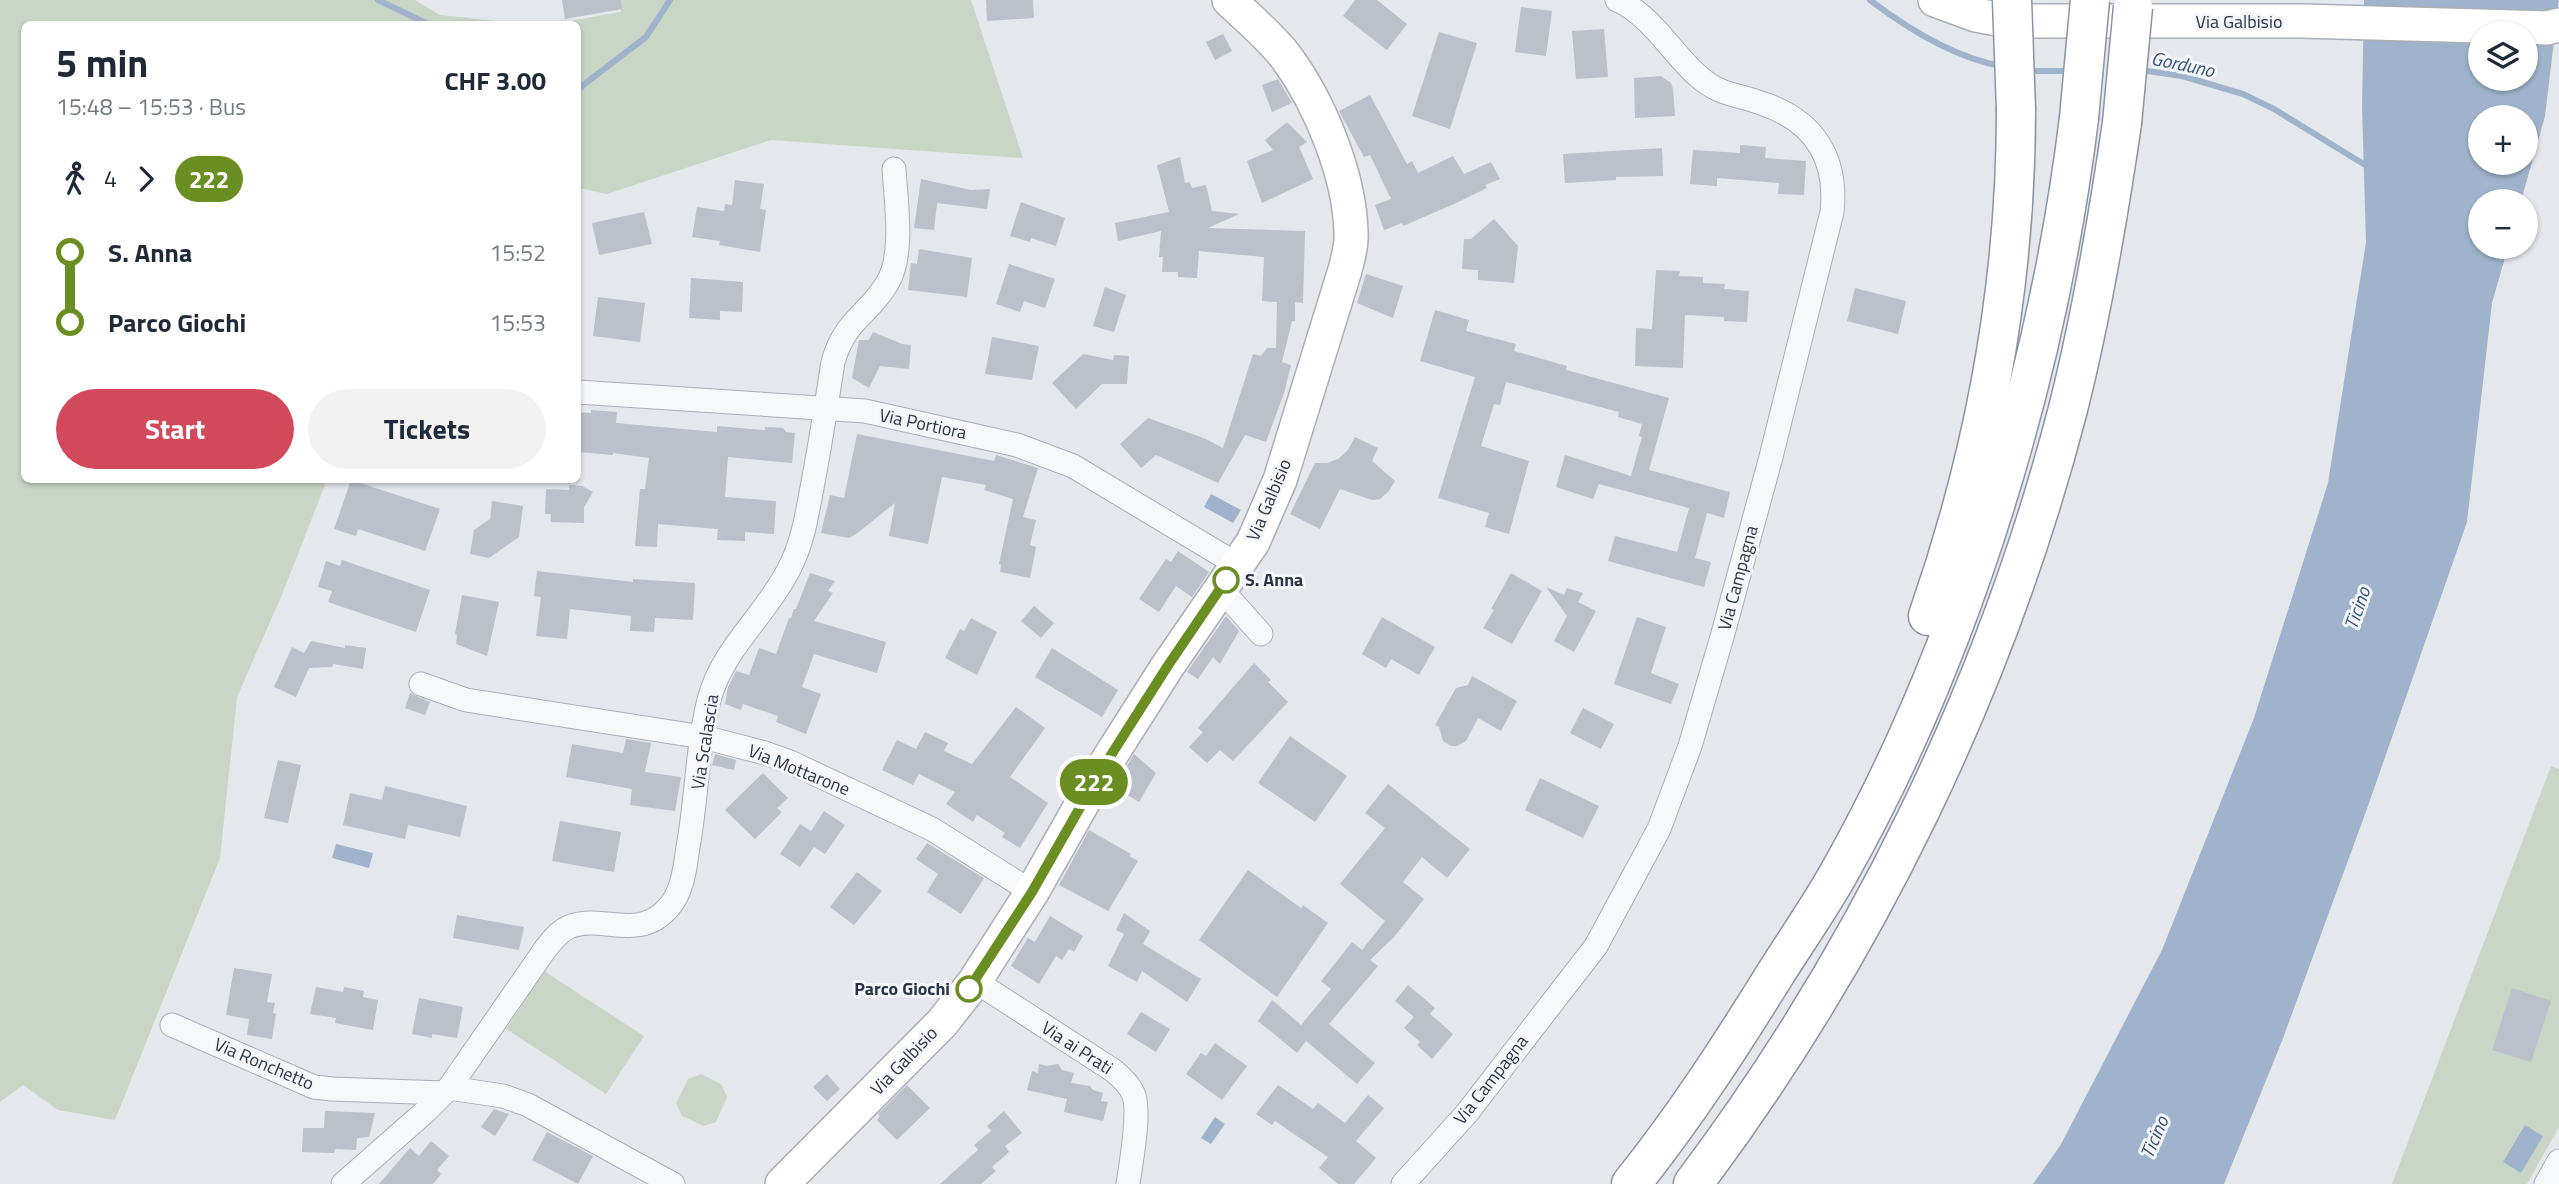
<!DOCTYPE html>
<meta charset="utf-8">
<style>
:root{--surface:#fff;--page:#f2f2f3;--text:#1f2937;--muted:#747a83;--accent:#d1495b}
body{margin:0;font-family:"Titillium Web",sans-serif;background:var(--page);color:var(--text);height:100vh;display:flex;flex-direction:column;font-size:26px;white-space:nowrap}
*{box-sizing:border-box;margin:0}
p{font-size:23px;color:var(--muted)}
.icon{flex:none;width:38px;height:38px;fill:none;stroke:currentColor;stroke-width:2;stroke-linecap:round;stroke-linejoin:round}
.map{position:relative;flex:1;overflow:hidden}
.sheet{position:absolute;left:21px;top:21px;width:560px;height:462px;display:flex;flex-direction:column;background:var(--surface);border-radius:10px;box-shadow:0 2px 5px #0004}
.sheet>*{flex:none}
.badge{padding:0 14px;border-radius:23px;font-size:24px;line-height:46px}
.controls{position:absolute;left:2468px;top:21px;display:grid;gap:14px}
.controls a{display:grid;place-items:center;width:70px;height:70px;border-radius:50%;background:var(--surface);box-shadow:0 2px 5px #0004;font-size:35px}
.map>.badge{position:absolute;translate:-50% -50%;box-shadow:0 0 0 4px #fff}
.legs{display:flex;align-items:center;gap:10px;height:77px;padding:0 35px;font-size:23px}
.legs p{margin-inline-start:auto}
.summary{display:flex;align-items:center;justify-content:space-between;height:119px;padding:0 35px}
h1{font-size:38px;font-weight:700;line-height:52px}
.button{display:flex;gap:14px;margin-top:auto;padding:14px 35px}
.button a{flex:1;height:80px;border-radius:42px;background:var(--accent);color:#fff;font-size:28px;font-weight:700;line-height:80px;text-align:center}
.button a+a{background:var(--page);color:var(--text)}
ul{padding:0 35px;list-style:none}
li{display:flex;align-items:center;gap:24px;height:70px;font-size:26px}
li i{display:grid;place-items:center;width:10px;height:100%;margin:0 9px;background:currentColor}
li i::after{content:'';width:18px;height:18px;margin:-9px;border:5px solid;border-radius:50%;background:var(--surface)}
li p{margin-inline-start:auto}
li:first-child i{background:linear-gradient(#0000 50%,currentColor 0)}
li:last-child i{background:linear-gradient(currentColor 50%,#0000 0)}
.map>svg:first-child{display:block}
.green{fill:#c9d6c5}
.water{fill:#9fb4cc;fill-rule:evenodd}
.lines{fill:none;stroke-linecap:round;stroke-linejoin:round}
.stream{stroke:#9fb4cc;stroke-width:6}
.building{fill:#bbc0ca}
.street-casing{stroke:#a9aeb7;stroke-width:25}
.secondary-casing{stroke:#a9aeb7;stroke-width:36}
.highway-casing{stroke:#8b94a3;stroke-width:41}
.street{stroke:#f7f8fa;stroke-width:23}
.secondary{stroke:#fff;stroke-width:33}
.highway{stroke:#fff;stroke-width:38}
.highway-bridge-casing{stroke:#8b94a3;stroke-width:41;stroke-linecap:butt}
.highway-bridge{stroke:#fff;stroke-width:38}
.line-1-casing{stroke:#fff;stroke-width:16}
.line-1{stroke:#6b8e23;stroke-width:10}
.stop-1-dot{fill:#fff;stroke:#6b8e23;stroke-width:3.5}
.labels{text-anchor:middle;stroke-width:6;stroke-linejoin:round;paint-order:stroke}
.street-label{font-size:18px;fill:#2b3445;stroke:#f4f6f9}
.stop-label{font-size:18px;font-weight:bold;fill:#2b3445;stroke:#f4f6f9;text-anchor:start}
.water-label{font-size:19px;font-style:italic;fill:#34527a;stroke:#f4f6f9}
</style>
<div class="map">
<svg width="2559" height="1184" viewBox="0 0 2559 1184">
<rect width="100%" height="100%" fill="#e4e7ec"/>
<!-- green -->
<g class="green">
<polygon points="0,0 415,0 440,15 525,24 24,24 24,480 327,480 281,597 237,697 220,858 115,1120 58,1110 23,1085 0,1102"/>
<polygon points="620,0 971,0 1023,158 771,140 607,194 578,188 578,24 552,24 621,12"/>
<polygon points="2551,766 2559,769 2559,1127 2527,1184 2392,1184"/>
<polygon points="544,971 644,1036 606,1094 506,1029"/>
<polygon points="701,1074 721,1084 727,1097 716,1122 704,1126 682,1116 676,1103 688,1079"/>
</g>
<!-- water -->
<g class="water">
<path d="M2364,0H2559L2545,116L2521,201H2480V247H2508L2492,303L2467,522L2368,806L2282,1041L2224,1184H2033L2060,1146L2162,950L2254,718L2328,483L2366,242L2362,107ZM2480,33H2525V79H2480ZM2480,117H2525V163H2480Z"/>
<polygon points="1211,494 1241,510 1233,523 1204,507"/>
<polygon points="336,844 373,853 369,868 332,858"/>
<polygon points="1215,1117 1225,1124 1211,1144 1201,1138"/>
<polygon points="2525,1125 2543,1136 2521,1173 2503,1162"/>
</g>
<g class="lines">
<!-- stream -->
<g class="stream">
<polyline points="378,0 428,24"/>
<path d="M1870,0C1908,29 1953,57 2001,66"/>
<polyline points="2141,70 2182,76 2243,94 2274,109 2370,168"/>
<polyline points="2026,71 2071,71"/>
<polyline points="578,89 646,37 670,0"/>
</g>
</g>
<!-- building -->
<g class="building">
<polygon points="562,0 621,0 622,9 565,19"/>
<polygon points="986,0 1033,0 1034,18 987,21"/>
<polygon points="1355,0 1377,0 1407,24 1387,50 1343,16"/>
<polygon points="1521,7 1552,11 1546,56 1515,52"/>
<polygon points="1604,29 1608,77 1576,79 1572,31"/>
<polygon points="1439,32 1477,43 1450,129 1412,116"/>
<polygon points="1223,34 1232,51 1215,60 1206,42"/>
<polygon points="1661,76 1671,83 1673,89 1675,116 1635,118 1634,78"/>
<polygon points="1278,79 1292,103 1272,112 1262,85"/>
<polygon points="1370,95 1407,164 1412,161 1418,173 1453,156 1464,174 1491,162 1500,179 1485,185 1487,188 1454,204 1403,226 1402,223 1384,230 1375,205 1391,199 1370,155 1364,157 1339,111"/>
<polygon points="1287,122 1307,142 1299,147 1313,179 1262,203 1247,161 1273,150 1265,140"/>
<polygon points="1740,145 1766,147 1765,158 1806,161 1804,195 1778,194 1779,183 1717,178 1717,186 1690,184 1693,150 1740,153"/>
<polygon points="1662,148 1663,176 1616,177 1616,180 1565,183 1563,154"/>
<polygon points="1180,157 1185,183 1190,182 1192,188 1206,185 1212,211 1239,214 1208,228 1305,231 1303,303 1295,302 1295,321 1292,321 1282,362 1291,365 1284,393 1266,442 1245,435 1218,483 1156,455 1141,468 1120,444 1148,418 1206,439 1223,448 1253,354 1261,356 1267,348 1276,348 1277,302 1262,301 1264,257 1199,251 1197,278 1178,277 1178,272 1162,272 1163,257 1159,257 1161,231 1118,241 1115,223 1169,212 1157,165"/>
<polygon points="921,179 971,190 990,189 987,209 937,203 934,230 914,228"/>
<polygon points="735,180 764,184 760,209 766,210 760,252 719,245 720,241 692,237 697,207 724,211 725,204 732,205"/>
<polygon points="1021,202 1065,218 1056,246 1031,238 1030,242 1010,236"/>
<polygon points="644,212 652,244 599,255 592,223"/>
<polygon points="1494,219 1518,246 1514,283 1478,280 1478,270 1462,269 1464,239 1471,239"/>
<polygon points="919,249 972,258 967,297 908,290 911,263 917,264"/>
<polygon points="1009,264 1055,279 1045,308 1024,301 1020,312 996,304"/>
<polygon points="1656,270 1680,271 1679,276 1703,277 1703,283 1725,284 1724,289 1749,291 1747,322 1724,321 1724,317 1685,315 1683,368 1635,366 1636,328 1652,329"/>
<polygon points="1366,274 1403,286 1393,318 1357,303"/>
<polygon points="691,278 743,282 742,312 720,311 720,320 689,318"/>
<polygon points="1105,287 1126,295 1114,332 1093,326"/>
<polygon points="1855,288 1906,301 1898,334 1847,321"/>
<polygon points="598,297 645,303 640,342 593,336"/>
<polygon points="1435,310 1469,320 1466,331 1516,344 1514,351 1567,366 1566,370 1669,398 1649,470 1730,492 1724,518 1707,513 1695,558 1711,562 1704,587 1608,561 1615,536 1677,552 1689,508 1599,484 1593,499 1556,487 1565,455 1631,476 1642,437 1639,436 1642,424 1618,417 1619,412 1506,382 1500,405 1494,404 1481,446 1529,461 1509,534 1485,527 1489,513 1438,498 1475,377 1420,361"/>
<polygon points="873,332 902,344 911,345 909,369 880,366 869,388 852,378 859,340 869,340"/>
<polygon points="992,337 1039,346 1032,380 985,374"/>
<polygon points="1083,354 1113,360 1114,355 1129,356 1127,384 1102,384 1076,409 1052,383"/>
<polygon points="591,410 617,412 616,423 717,432 717,426 765,430 765,427 783,428 786,432 795,433 792,463 728,457 725,497 776,501 774,534 745,532 745,541 717,540 718,529 658,524 657,547 635,546 640,489 645,489 649,458 613,453 613,455 578,452 578,412 591,413"/>
<polygon points="857,434 994,461 996,455 1038,468 1023,517 1036,520 1030,545 1036,547 1030,578 1000,572 1001,565 999,564 1013,499 984,490 986,485 942,477 928,544 889,536 895,503 856,534 849,538 821,533 830,495 844,498"/>
<polygon points="1355,437 1378,448 1372,461 1395,481 1389,491 1380,499 1372,500 1340,489 1320,529 1290,514 1315,463 1327,463 1338,459 1348,450"/>
<polygon points="351,480 440,509 425,551 358,529 356,536 334,529"/>
<polygon points="569,485 582,486 593,492 584,507 584,523 551,522 551,514 545,514 546,489 569,490"/>
<polygon points="492,501 523,506 519,537 489,558 470,554 474,530 490,519"/>
<polygon points="1178,551 1209,572 1192,597 1176,586 1159,612 1139,599 1166,559 1171,562"/>
<polygon points="342,560 430,590 416,632 328,602 332,591 318,587 326,561 340,566"/>
<polygon points="537,571 633,582 633,579 695,583 693,620 655,618 654,632 630,631 631,616 570,609 567,639 536,636 541,597 534,596"/>
<polygon points="810,573 835,581 828,591 833,593 814,621 886,642 877,673 814,654 802,687 821,694 806,734 776,722 778,716 743,704 741,710 725,704 728,687 736,671 749,675 759,648 776,654 789,618 791,618 794,609 796,609"/>
<polygon points="1511,573 1542,591 1512,644 1483,628 1494,610 1491,609"/>
<polygon points="1546,587 1564,595 1567,588 1583,593 1578,602 1596,611 1574,652 1554,641 1567,616"/>
<polygon points="462,595 499,602 487,656 456,644 457,635 455,634"/>
<polygon points="1034,606 1054,623 1041,638 1021,621"/>
<polygon points="1226,616 1239,631 1220,664 1213,657 1198,679 1187,672"/>
<polygon points="1382,617 1435,647 1419,675 1391,659 1386,668 1362,654"/>
<polygon points="1637,617 1666,627 1651,673 1679,684 1671,704 1614,684"/>
<polygon points="971,618 997,632 977,675 945,658 960,629 964,631"/>
<polygon points="311,641 345,648 345,645 366,648 363,669 333,664 332,667 309,668 296,697 274,687 292,647 304,653"/>
<polygon points="1052,648 1118,690 1102,717 1035,677"/>
<polygon points="1254,663 1271,680 1268,682 1288,702 1233,761 1220,750 1207,763 1189,747 1203,732 1198,728"/>
<polygon points="1472,676 1517,701 1501,731 1478,718 1466,741 1457,746 1451,746 1443,741 1439,727 1435,725 1456,688 1468,685"/>
<polygon points="410,693 430,702 425,715 405,708"/>
<polygon points="1016,707 1045,728 1010,777 1048,803 1020,848 1002,837 1005,833 977,815 973,822 946,804 955,792 919,774 913,785 882,770 897,740 916,749 925,732 948,743 944,751 972,764"/>
<polygon points="1583,708 1614,724 1601,749 1570,733"/>
<polygon points="1290,736 1347,776 1315,822 1258,783"/>
<polygon points="626,739 651,743 645,772 681,777 675,811 630,805 632,789 566,777 572,744 623,753"/>
<polygon points="715,754 736,760 734,770 712,765"/>
<polygon points="1134,754 1156,773 1139,802 1114,787"/>
<polygon points="278,760 301,765 288,823 264,818"/>
<polygon points="763,773 788,798 777,808 782,812 755,839 725,810"/>
<polygon points="1540,778 1599,806 1583,838 1525,810"/>
<polygon points="1388,784 1470,849 1447,878 1422,857 1403,882 1424,899 1394,937 1370,960 1378,966 1329,1024 1375,1063 1357,1084 1306,1041 1297,1053 1258,1021 1272,1000 1301,1025 1331,989 1321,981 1352,942 1362,950 1385,921 1340,884 1385,828 1365,813"/>
<polygon points="385,786 467,806 460,837 408,825 405,839 343,825 350,793 382,800"/>
<polygon points="824,811 845,825 825,854 814,847 800,867 780,854 800,824 811,831"/>
<polygon points="560,821 621,832 614,872 552,861"/>
<polygon points="1089,830 1131,854 1129,856 1138,861 1108,911 1059,885"/>
<polygon points="927,843 984,878 961,914 927,892 938,874 916,859"/>
<polygon points="1248,870 1301,908 1303,905 1328,923 1277,997 1199,940"/>
<polygon points="857,872 882,891 854,925 830,907"/>
<polygon points="1124,913 1150,931 1143,944 1201,979 1187,1002 1142,971 1137,982 1108,966 1124,934 1116,930"/>
<polygon points="457,915 524,927 519,950 453,938"/>
<polygon points="1050,916 1083,936 1074,952 1069,949 1062,960 1056,956 1039,984 1011,966 1028,938 1035,942"/>
<polygon points="234,968 272,974 267,1002 275,1003 273,1013 276,1014 272,1039 247,1035 249,1019 226,1015"/>
<polygon points="1408,985 1435,1008 1430,1014 1453,1034 1432,1059 1417,1045 1420,1042 1404,1028 1414,1017 1395,1001"/>
<polygon points="316,987 343,992 344,987 364,991 363,997 378,1000 373,1030 335,1023 336,1018 310,1014"/>
<polygon points="2512,988 2551,1001 2531,1062 2492,1050"/>
<polygon points="419,998 463,1007 457,1038 432,1034 432,1038 412,1034"/>
<polygon points="1141,1012 1170,1029 1156,1052 1127,1034"/>
<polygon points="1215,1043 1247,1066 1222,1100 1186,1074 1201,1053 1206,1056"/>
<polygon points="1039,1064 1047,1066 1058,1064 1062,1070 1074,1073 1071,1083 1090,1086 1093,1090 1103,1093 1101,1101 1108,1102 1103,1121 1064,1112 1067,1099 1027,1090 1032,1071 1038,1073"/>
<polygon points="827,1074 840,1089 827,1101 813,1087"/>
<polygon points="907,1085 930,1108 897,1140 877,1120 880,1116 878,1114"/>
<polygon points="1278,1085 1313,1109 1318,1103 1345,1123 1368,1095 1384,1108 1356,1141 1376,1158 1354,1184 1338,1184 1319,1168 1328,1157 1275,1121 1272,1125 1256,1114"/>
<polygon points="494,1109 509,1114 495,1136 481,1127"/>
<polygon points="325,1111 375,1113 369,1137 357,1138 356,1150 335,1149 334,1153 302,1152 303,1128 324,1128"/>
<polygon points="1004,1111 1022,1133 1005,1146 1009,1152 992,1167 996,1171 981,1184 940,1184 978,1150 974,1145 991,1131 987,1126"/>
<polygon points="547,1132 593,1156 578,1184 532,1160"/>
<polygon points="431,1141 449,1156 437,1170 441,1174 433,1184 379,1184 410,1148 419,1156"/>
</g>
<g class="lines">
<defs>
<g id="street">
<polyline points="578,392 865,411 1017,445 1073,466 1238,565"/>
<polyline points="1220,588 1261,634"/>
<polyline points="421,684 466,700 703,737 765,753 790,762 932,829 1032,892"/>
<path d="M975,981L1114,1071C1121,1077 1129,1084 1133,1093C1141,1110 1131,1163 1128,1184"/>
<polyline points="172,1025 314,1087 332,1089 443,1093"/>
<polyline points="449,1088 503,1096 528,1105 673,1184"/>
<path d="M343,1184L426,1111L449,1088L546,948C553,940 559,931 569,927C602,913 638,943 669,907C683,891 685,867 688,847C697,798 697,747 709,700C722,649 766,615 789,569C804,541 808,508 814,477C821,439 827,401 833,362C845,319 869,315 888,282C904,254 896,201 894,169"/>
<path d="M1403,1184L1467,1113L1596,946L1659,829L1690,746L1722,637L1771,457L1832,212C1838,157 1813,120 1761,103C1736,94 1719,95 1698,76C1671,52 1650,14 1617,0"/>
<polyline points="2546,1184 2559,1161"/>
</g>
<g id="secondary">
<polyline points="1935,0 1976,15 2008,21 2302,21 2547,28 2559,25"/>
<path d="M782,1184L942,1023L975,981L1032,892L1099,774L1167,667L1253,542L1280,480L1345,270C1348,258 1352,246 1351,233C1350,176 1320,103 1286,57C1270,36 1248,18 1229,0"/>
</g>
<g id="highway">
<path d="M1928,616C1985,453 2016,283 2016,110"/>
<path d="M1631,1184C1684,1118 1730,1047 1774,976C1796,941 1820,907 1840,871C1965,649 2048,371 2079,118"/>
<path d="M1693,1184C1866,954 1996,687 2068,409C2092,314 2108,219 2122,123"/>
</g>
</defs>
<!-- street casing -->
<use href="#street" class="street-casing"/>
<!-- secondary casing -->
<use href="#secondary" class="secondary-casing"/>
<!-- highway casing -->
<use href="#highway" class="highway-casing"/>
<!-- street -->
<use href="#street" class="street"/>
<!-- secondary -->
<use href="#secondary" class="secondary"/>
<!-- highway -->
<use href="#highway" class="highway"/>
<defs>
<g id="highway-bridge">
<polyline points="2012,0 2016,110"/>
<polyline points="2079,118 2090,0"/>
<polyline points="2122,123 2133,7"/>
</g>
</defs>
<!-- highway-bridge casing -->
<use href="#highway-bridge" class="highway-bridge-casing"/>
<!-- highway-bridge -->
<use href="#highway-bridge" class="highway-bridge"/>
</g>
<g class="lines">
<defs>
<polyline id="line-1" points="969,989 1032,892 1099,774 1167,667 1226,580"/>
</defs>
<!-- line-1 casing -->
<use href="#line-1" class="line-1-casing"/>
<!-- line-1 -->
<use href="#line-1" class="line-1"/>
</g>
<!-- markers -->
<g class="stop-1-dot">
<circle cx="1226" cy="580" r="12"/>
<circle cx="969" cy="989" r="12"/>
</g>
<g class="labels">
<!-- street labels -->
<g class="street-label">
<text x="2239" y="28">Via Galbisio</text>
<text transform="translate(923 424) rotate(12)" y="6">Via Portiora</text>
<text transform="translate(1269 500) rotate(-67)" y="6">Via Galbisio</text>
<text transform="translate(1738 578) rotate(-75)" y="6">Via Campagna</text>
<text transform="translate(705 742) rotate(-81)" y="6">Via Scalascia</text>
<text transform="translate(799 770) rotate(22)" y="6">Via Mottarone</text>
<text transform="translate(1077 1048) rotate(33)" y="6">Via ai Prati</text>
<text transform="translate(904 1061) rotate(-46)" y="6">Via Galbisio</text>
<text transform="translate(264 1064) rotate(23)" y="6">Via Ronchetto</text>
<text transform="translate(1491 1080) rotate(-52)" y="6">Via Campagna</text>
</g>
<!-- stop labels -->
<g class="stop-label">
<text x="1245" y="586">S. Anna</text>
<text x="950" y="995" text-anchor="end">Parco Giochi</text>
</g>
<!-- water labels -->
<g class="water-label">
<text transform="translate(2183 64) rotate(12)" y="7">Gorduno</text>
<text transform="translate(2357 608) rotate(-71)" y="7">Ticino</text>
<text transform="translate(2154 1137) rotate(-67)" y="7">Ticino</text>
</g>
</g>
</svg>
<div class="controls">
<a><svg class="icon" aria-label="layers" viewBox="0 0 24 24"><path d="M12 4l9 5-9 5-9-5zM3 14l9 5 9-5"/></svg></a>
<a>+</a>
<a>−</a>
</div>
<b class="badge" style="left:1094px;top:782px;background:#6b8e23;color:#fff">222</b>
<section class="sheet">
<div class="summary"><div><h1>5 min</h1><p>15:48 – 15:53 · Bus</p></div><b>CHF 3.00</b></div>
<div class="legs"><svg class="icon" aria-label="walk" viewBox="0 0 24 24"><circle cx="13" cy="4" r="2"/><path d="M13 8l-2 6 4 7M11 14l-3 7M7 12l3-4h3l4 4"/></svg>4<svg class="icon" aria-label="forward" viewBox="0 0 24 24"><path d="M9 5l7 7-7 7"/></svg><b class="badge" style="background:#6b8e23;color:#fff">222</b></div>
<ul>
<li><i style="color:#6b8e23"></i><b>S. Anna</b><p>15:52</p></li>
<li><i style="color:#6b8e23"></i><b>Parco Giochi</b><p>15:53</p></li>
</ul>
<div class="button"><a>Start</a><a>Tickets</a></div>
</section>
</div>
